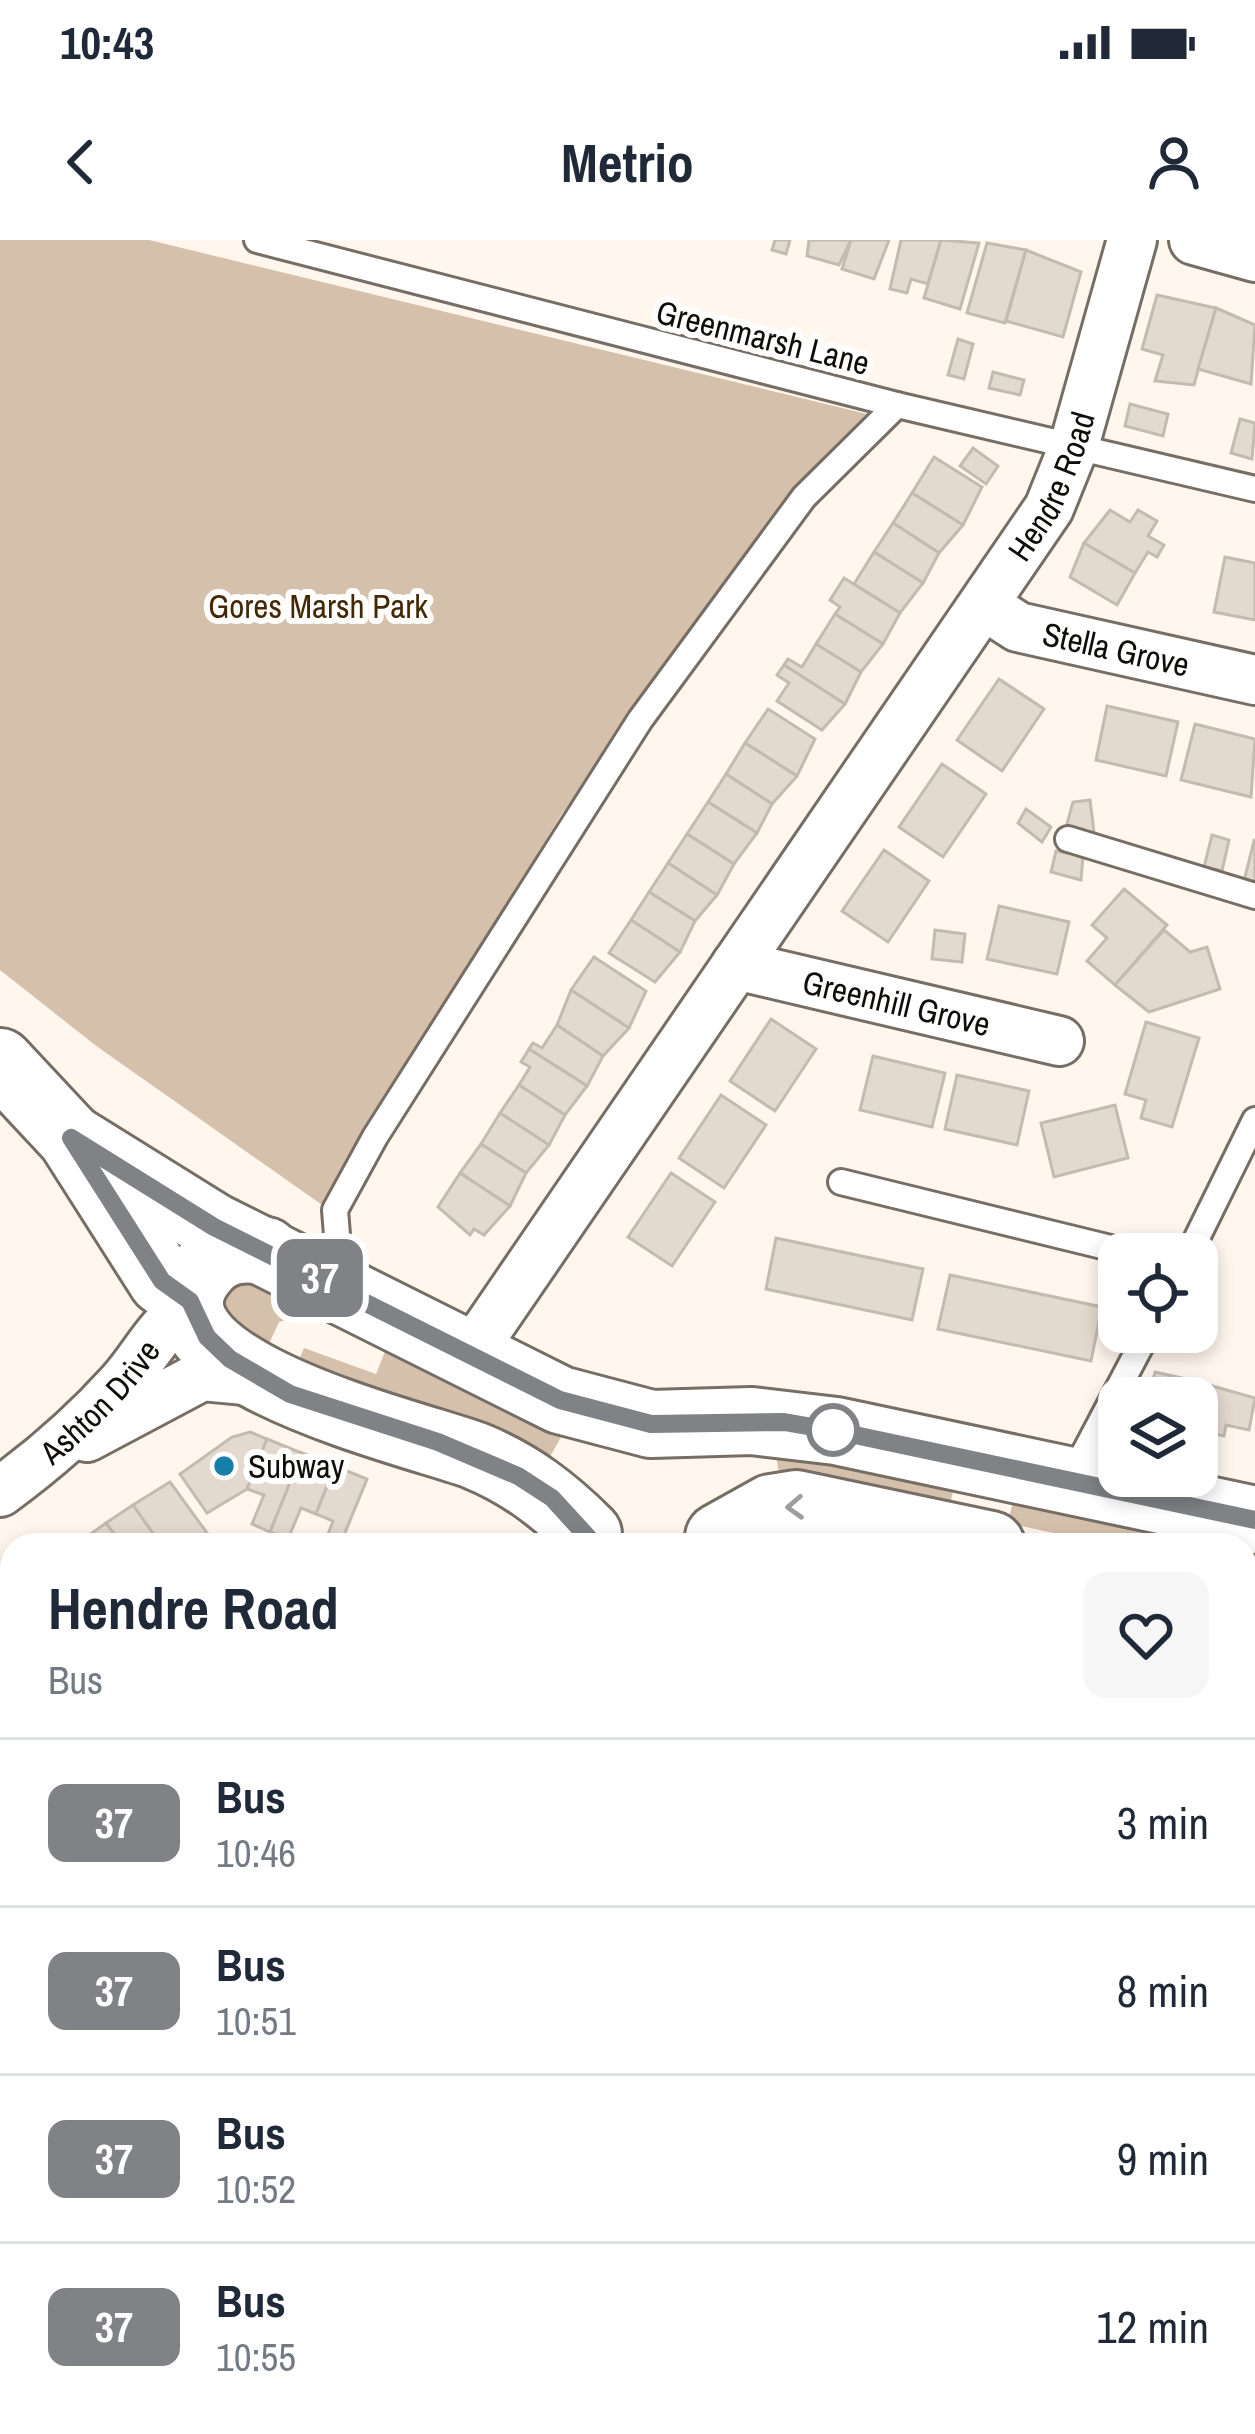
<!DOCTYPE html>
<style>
:root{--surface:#fff;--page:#f6f6f7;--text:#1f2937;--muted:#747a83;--line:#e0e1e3}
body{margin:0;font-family:"Archivo Narrow",sans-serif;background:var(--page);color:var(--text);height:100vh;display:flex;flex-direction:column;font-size:45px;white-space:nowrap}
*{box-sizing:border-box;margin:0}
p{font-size:39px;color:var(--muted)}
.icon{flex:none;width:66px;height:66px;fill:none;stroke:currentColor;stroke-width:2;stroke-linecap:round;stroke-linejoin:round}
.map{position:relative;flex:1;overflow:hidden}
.side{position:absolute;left:0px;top:1293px;width:1257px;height:903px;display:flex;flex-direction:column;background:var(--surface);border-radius:36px 36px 0 0;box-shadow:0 6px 18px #0003}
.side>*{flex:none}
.badge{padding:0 24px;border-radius:18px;font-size:42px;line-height:78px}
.tools{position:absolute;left:1098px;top:993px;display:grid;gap:24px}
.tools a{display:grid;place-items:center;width:120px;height:120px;border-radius:24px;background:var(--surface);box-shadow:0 6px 18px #0003;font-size:60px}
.map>.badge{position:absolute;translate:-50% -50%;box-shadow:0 0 0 6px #fff}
.round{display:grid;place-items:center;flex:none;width:126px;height:126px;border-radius:24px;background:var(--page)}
.headline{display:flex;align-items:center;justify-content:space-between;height:204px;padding:0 48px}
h1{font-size:57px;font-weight:800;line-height:90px}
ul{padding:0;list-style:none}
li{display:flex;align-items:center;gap:36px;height:168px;padding:0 48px;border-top:3px solid var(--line)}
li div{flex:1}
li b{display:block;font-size:45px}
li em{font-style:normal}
li .badge{min-width:132px;font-weight:700;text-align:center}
.status{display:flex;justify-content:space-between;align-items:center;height:84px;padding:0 60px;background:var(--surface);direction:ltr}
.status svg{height:33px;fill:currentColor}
header{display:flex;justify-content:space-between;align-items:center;height:156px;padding:0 48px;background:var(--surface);font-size:54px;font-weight:800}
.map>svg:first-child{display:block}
.green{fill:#d5c0ac}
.building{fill:#e4d9cf;stroke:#c4bab0;stroke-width:3}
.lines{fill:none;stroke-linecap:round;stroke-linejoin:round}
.service-casing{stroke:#766d64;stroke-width:30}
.minor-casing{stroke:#766d64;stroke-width:54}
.trunk-casing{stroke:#766d64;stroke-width:72}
.service{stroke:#fff;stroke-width:24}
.minor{stroke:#fff;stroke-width:48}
.trunk{stroke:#fff;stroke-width:66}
.oneway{stroke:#9f9e9d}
.line-casing{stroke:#fff;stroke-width:27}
.line{stroke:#808285;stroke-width:18}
.stop-dot{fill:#fff;stroke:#808285;stroke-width:6}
.poi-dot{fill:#167fa9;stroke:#fff;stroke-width:4.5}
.labels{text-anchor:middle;stroke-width:12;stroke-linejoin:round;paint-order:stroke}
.street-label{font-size:33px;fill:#100d09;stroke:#fff}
.park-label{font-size:33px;fill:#442804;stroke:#fff}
.poi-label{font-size:33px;fill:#100d09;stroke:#fff;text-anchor:start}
</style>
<div class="status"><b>10:43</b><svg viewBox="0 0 49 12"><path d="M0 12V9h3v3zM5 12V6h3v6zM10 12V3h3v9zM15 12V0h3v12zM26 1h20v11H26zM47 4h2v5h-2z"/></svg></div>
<header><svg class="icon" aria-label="back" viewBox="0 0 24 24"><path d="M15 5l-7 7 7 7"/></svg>Metrio<svg class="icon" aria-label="person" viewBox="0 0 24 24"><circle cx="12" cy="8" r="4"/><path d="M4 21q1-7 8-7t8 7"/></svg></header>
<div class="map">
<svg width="1255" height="2194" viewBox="0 0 1255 2194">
<rect width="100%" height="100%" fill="#fff6ee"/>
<!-- green -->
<g class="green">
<polygon points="0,0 149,0 871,175 778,280 561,575 325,967 95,805 0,730"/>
<polygon points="241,1038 359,1085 351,1094 310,1073 279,1082 265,1112 222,1067 228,1043"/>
<polygon points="390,1099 565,1190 547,1222 293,1134 304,1108 376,1134"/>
<polygon points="775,1210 957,1233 950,1265 871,1245 780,1238"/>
<polygon points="1017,1244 1255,1297 1255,1338 1245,1336 1245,1305 1107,1305 1008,1283"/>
</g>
<!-- building -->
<g class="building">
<polygon points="775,0 790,0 786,14 772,10"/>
<polygon points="851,0 889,0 874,39 842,29"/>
<polygon points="851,0 839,25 807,16 809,0"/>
<polygon points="901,0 941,0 928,44 911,39 907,53 890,49"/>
<polygon points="941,0 979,3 960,69 924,58"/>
<polygon points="987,3 1026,10 1005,83 967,73"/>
<polygon points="1026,10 1081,32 1063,97 1006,81"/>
<polygon points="1157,55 1216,68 1194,145 1155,141 1163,115 1142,109"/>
<polygon points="1216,68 1255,85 1251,144 1198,129"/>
<polygon points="958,99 973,104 964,139 948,135"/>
<polygon points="993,132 1024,140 1020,155 989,148"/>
<polygon points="1130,164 1168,174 1163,196 1125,186"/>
<polygon points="1240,179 1255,183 1252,219 1231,213"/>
<polygon points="973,208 998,226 986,244 960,226"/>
<polygon points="934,217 982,247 963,285 912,253"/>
<polygon points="912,253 963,285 939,313 893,283"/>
<polygon points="1110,270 1130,282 1138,270 1157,281 1148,296 1164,305 1157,317 1148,312 1135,333 1084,303"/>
<polygon points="893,283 939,313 923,343 874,312"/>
<polygon points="1084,303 1135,333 1117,365 1070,337"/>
<polygon points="874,312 923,343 900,373 854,344"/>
<polygon points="1225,317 1255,323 1255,380 1214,372"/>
<polygon points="844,338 900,373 883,404 835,374 840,367 830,360"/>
<polygon points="835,374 883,404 861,432 816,404"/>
<polygon points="816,404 861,432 845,464 784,425 788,419 802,427"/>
<polygon points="784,425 845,464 822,490 777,461 789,443 777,435"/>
<polygon points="999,439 1044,469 1002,531 957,500"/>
<polygon points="1107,466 1178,482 1166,536 1096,520"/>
<polygon points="768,469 815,499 797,536 745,503"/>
<polygon points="1195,484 1255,499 1251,557 1181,540"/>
<polygon points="745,503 797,536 772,564 726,534"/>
<polygon points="942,524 986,554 943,617 899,587"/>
<polygon points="726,534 772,564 757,593 708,562"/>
<polygon points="1090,560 1094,592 1065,591 1073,562"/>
<polygon points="708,562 757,593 734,624 687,594"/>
<polygon points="1026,569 1051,587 1042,602 1018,583"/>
<polygon points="687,594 734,624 717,655 668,623"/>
<polygon points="1212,595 1229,600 1222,631 1204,627"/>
<polygon points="1254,601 1255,602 1255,644 1244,641"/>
<polygon points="884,610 929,641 888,702 842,671"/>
<polygon points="1056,611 1083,616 1081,640 1051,632"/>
<polygon points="668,623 717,655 695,681 649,652"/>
<polygon points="1124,649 1167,685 1115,745 1087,721 1107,698 1092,685"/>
<polygon points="649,652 695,681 680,712 631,680"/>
<polygon points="999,666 1069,682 1057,734 987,719"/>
<polygon points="631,680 680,712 655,742 609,713"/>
<polygon points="935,690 965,694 962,722 932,719"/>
<polygon points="1164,690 1190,712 1207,707 1220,749 1149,772 1115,745"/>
<polygon points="594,717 646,751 629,788 571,750"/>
<polygon points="571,750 629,788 603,816 557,785"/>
<polygon points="771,779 816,809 775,871 730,841"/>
<polygon points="1146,782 1199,798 1172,887 1141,878 1146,860 1125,854"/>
<polygon points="557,785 603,816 587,846 529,809 533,803 542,808"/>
<polygon points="529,809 587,846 565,875 519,845 530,827 521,822"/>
<polygon points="873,816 945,833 932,887 860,870"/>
<polygon points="957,835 1029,851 1017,905 945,889"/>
<polygon points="519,845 565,875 549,905 500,873"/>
<polygon points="721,855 766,885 724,948 679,918"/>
<polygon points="1115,865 1128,918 1054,937 1041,883"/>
<polygon points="500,873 549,905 526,933 481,904"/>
<polygon points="481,904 526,933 510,966 460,933"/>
<polygon points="460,933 510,966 484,995 474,989 470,995 438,967"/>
<polygon points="671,933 715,962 672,1026 628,997"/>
<polygon points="776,998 923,1029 912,1080 766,1049"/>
<polygon points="950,1035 1102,1067 1091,1121 938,1089"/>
<polygon points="1155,1132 1195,1141 1191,1158 1149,1158"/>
<polygon points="1195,1141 1255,1158 1249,1190 1226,1185 1224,1196 1197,1190 1197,1158 1191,1158"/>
<polygon points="250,1192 267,1199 247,1249 207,1273 180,1234 232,1197"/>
<polygon points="267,1199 302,1213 270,1292 252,1284 264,1255 247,1249"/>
<polygon points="302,1213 335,1226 316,1274 301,1268 288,1299 270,1292"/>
<polygon points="335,1226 367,1239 340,1305 324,1305 333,1281 316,1274"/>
<polygon points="170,1242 210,1297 207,1305 170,1301 161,1305 133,1265"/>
<polygon points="133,1265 161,1305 122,1305 106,1283"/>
<polygon points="106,1283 122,1305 79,1305 78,1303"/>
<polygon points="12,1357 12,1416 0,1399 0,1365"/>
<polygon points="0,1399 12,1416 0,1426"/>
<polygon points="0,1435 12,1453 4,1466 0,1460"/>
<polygon points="1245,1545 1255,1547 1255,2154 1245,2152"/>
<polygon points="0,1847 12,1864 12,2184 176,2184 162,2194 0,2194"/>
<polygon points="791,2184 893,2184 934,2194 789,2194"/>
</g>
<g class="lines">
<defs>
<g id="service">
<polyline points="257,0 897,165 1255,249"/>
<polyline points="1068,599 1255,656"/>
<polyline points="841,942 1135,1014"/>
<polyline points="1189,1014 1255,880"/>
<polyline points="324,1037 337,995 335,970 375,897 640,480 804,257 897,165"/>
<polyline points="1071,1238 1148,1092"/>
<polyline points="1245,1482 1255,1484"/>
<polyline points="0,1541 5,1548"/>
<polyline points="579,2184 583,2194"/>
</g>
<g id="minor">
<polyline points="1194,0 1255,17"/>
<path id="s1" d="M984,365L1018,387L1255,440"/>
<path id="s2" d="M736,725L1059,801"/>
<path id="s3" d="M468,1117L1049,268L1074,206L1132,0"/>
<polyline points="87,1197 202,1136 264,1142"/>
<path id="s4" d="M0,1252C44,1220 85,1184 122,1143C147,1115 158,1086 191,1066"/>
<polyline points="550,2194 554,2184"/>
</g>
<g id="trunk">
<polyline points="0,822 71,898 162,1041 190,1061"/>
<polyline points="71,898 214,987 560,1160 651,1184 752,1181 836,1191 1255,1280"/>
<path d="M266,1011C245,1008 224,1008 207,1026C114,1126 426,1196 476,1216C520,1234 554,1260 588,1294"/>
<polyline points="719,1297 771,1268 796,1264 991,1305"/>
<polyline points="1245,1361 1255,1363"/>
</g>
</defs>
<!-- service casing -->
<use href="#service" class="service-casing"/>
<!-- minor casing -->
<use href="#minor" class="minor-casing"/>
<!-- trunk casing -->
<use href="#trunk" class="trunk-casing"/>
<!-- service -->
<use href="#service" class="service"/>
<!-- minor -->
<use href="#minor" class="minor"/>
<!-- trunk -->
<use href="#trunk" class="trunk"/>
</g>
<!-- one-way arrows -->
<defs><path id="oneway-chevron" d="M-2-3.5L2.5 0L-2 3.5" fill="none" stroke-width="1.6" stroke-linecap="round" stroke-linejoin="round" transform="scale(3)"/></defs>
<use class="oneway" href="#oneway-chevron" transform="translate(795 1267) rotate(177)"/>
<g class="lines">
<defs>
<polyline id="line" points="595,1305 552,1258 518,1236 438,1202 290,1154 230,1119 207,1097 190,1061 162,1041 71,898 214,987 560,1160 651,1184 784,1182 836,1191 1255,1280"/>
</defs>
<!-- line casing -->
<use href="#line" class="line-casing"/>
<!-- line -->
<use href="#line" class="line"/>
</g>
<!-- markers -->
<circle class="stop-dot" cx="833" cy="1190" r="24"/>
<circle class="poi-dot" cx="224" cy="1226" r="12"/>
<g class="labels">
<!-- street labels -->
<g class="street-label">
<text transform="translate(763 97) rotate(14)" y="12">Greenmarsh Lane</text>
<text dy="12" stroke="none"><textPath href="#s3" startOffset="1050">Hendre Road</textPath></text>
<text dy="12" stroke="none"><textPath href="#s1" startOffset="141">Stella Grove</textPath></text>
<text dy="12" stroke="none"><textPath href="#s2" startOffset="165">Greenhill Grove</textPath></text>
<text dy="12" stroke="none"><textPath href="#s4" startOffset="135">Ashton Drive</textPath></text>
</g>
<!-- park labels -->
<g class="park-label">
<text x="318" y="378">Gores Marsh Park</text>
</g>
<!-- poi labels -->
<g class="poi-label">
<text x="248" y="1238">Subway</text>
</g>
</g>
</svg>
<div class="tools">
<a><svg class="icon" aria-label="locate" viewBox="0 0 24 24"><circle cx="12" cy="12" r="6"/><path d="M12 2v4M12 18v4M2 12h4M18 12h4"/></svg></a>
<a><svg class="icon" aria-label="layers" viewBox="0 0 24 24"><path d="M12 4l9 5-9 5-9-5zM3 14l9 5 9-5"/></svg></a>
</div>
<b class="badge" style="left:320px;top:1038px;background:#808285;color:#fff">37</b>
<section class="side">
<div class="headline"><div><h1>Hendre Road</h1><p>Bus</p></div><a class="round"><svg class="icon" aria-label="heart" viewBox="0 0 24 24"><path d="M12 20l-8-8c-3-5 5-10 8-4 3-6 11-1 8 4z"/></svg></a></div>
<ul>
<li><span class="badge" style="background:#808285;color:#fff">37</span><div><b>Bus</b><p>10:46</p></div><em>3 min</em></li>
<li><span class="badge" style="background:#808285;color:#fff">37</span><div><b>Bus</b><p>10:51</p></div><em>8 min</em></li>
<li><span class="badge" style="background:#808285;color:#fff">37</span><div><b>Bus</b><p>10:52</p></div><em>9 min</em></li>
<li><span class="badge" style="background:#808285;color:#fff">37</span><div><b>Bus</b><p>10:55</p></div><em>12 min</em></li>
</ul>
</section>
</div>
